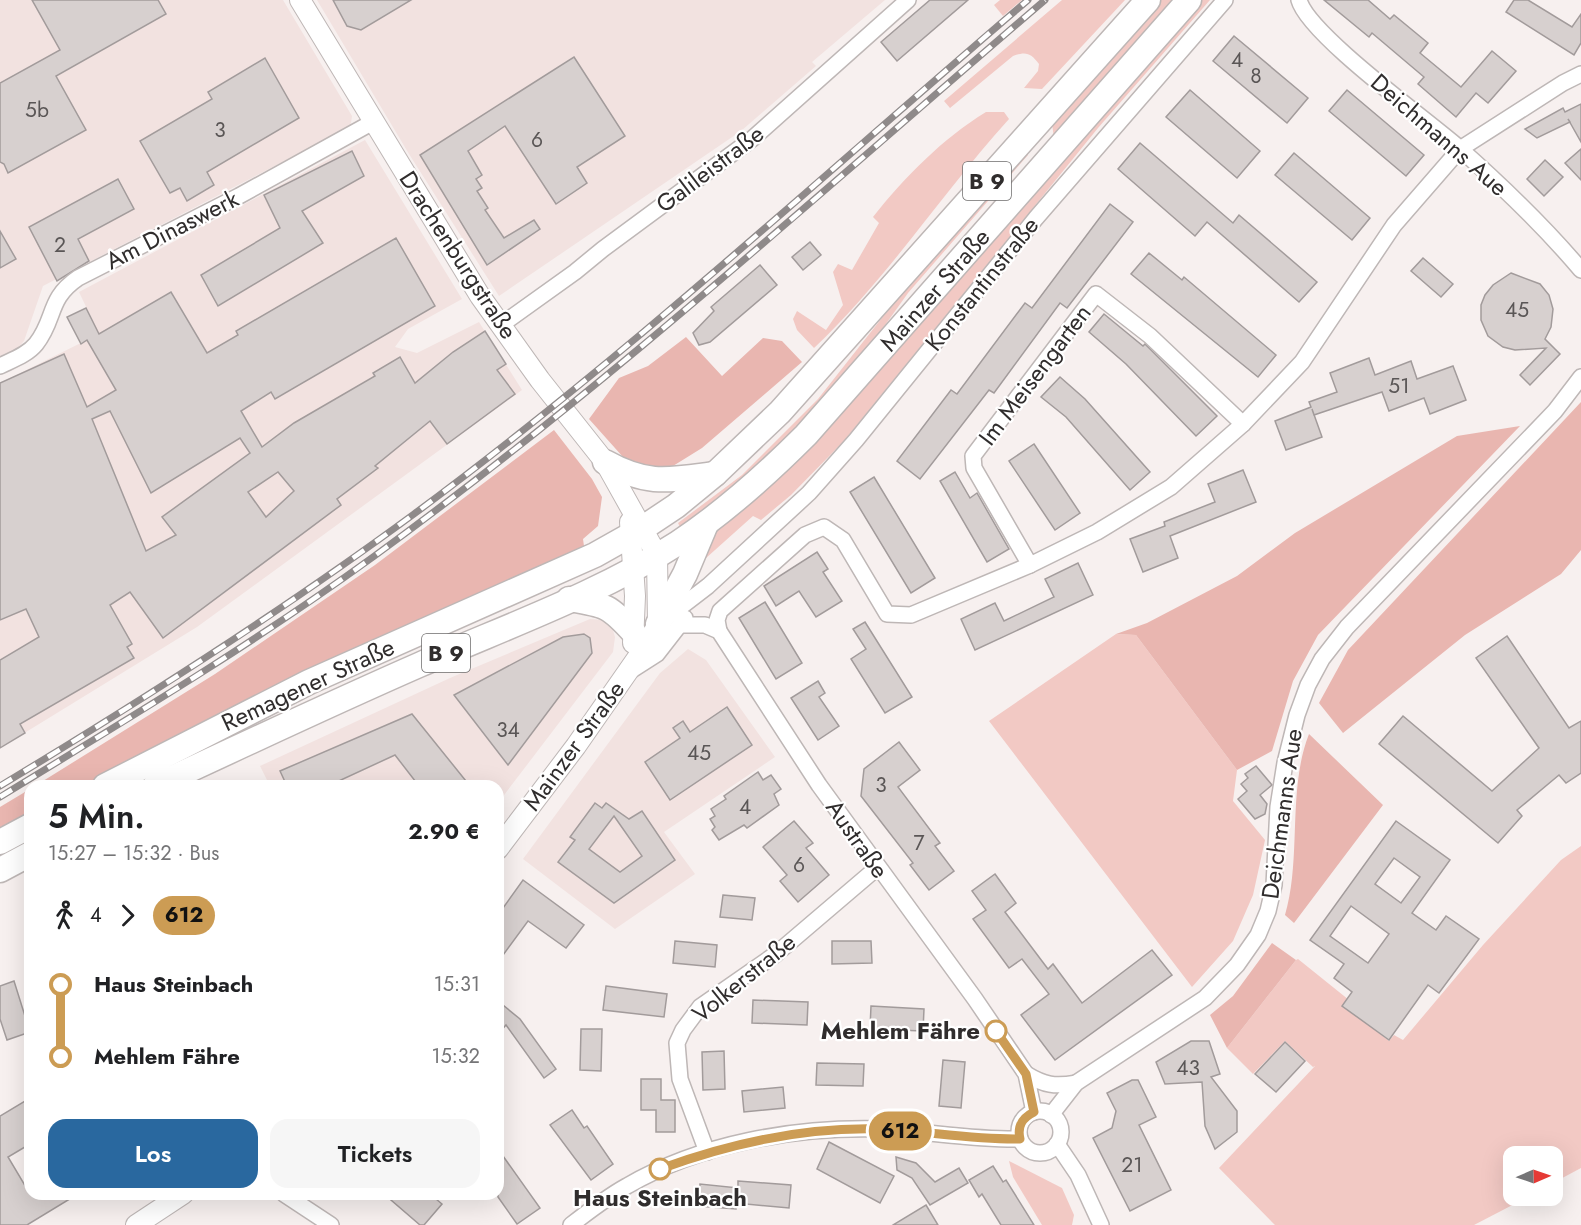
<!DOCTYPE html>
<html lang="de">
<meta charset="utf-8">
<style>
:root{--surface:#fff;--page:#f6f6f6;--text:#202124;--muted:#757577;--accent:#29689f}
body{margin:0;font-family:Jost,sans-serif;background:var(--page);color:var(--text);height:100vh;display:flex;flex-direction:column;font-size:22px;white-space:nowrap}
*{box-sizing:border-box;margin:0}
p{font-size:20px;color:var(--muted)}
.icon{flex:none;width:33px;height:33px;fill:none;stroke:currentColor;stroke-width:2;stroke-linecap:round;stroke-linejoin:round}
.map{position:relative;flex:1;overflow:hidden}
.sheet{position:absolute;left:24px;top:780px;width:480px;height:420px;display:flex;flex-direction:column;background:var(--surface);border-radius:18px;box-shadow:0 6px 24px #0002}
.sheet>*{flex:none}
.badge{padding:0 12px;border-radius:20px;font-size:21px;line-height:39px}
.needle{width:39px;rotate:88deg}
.fabs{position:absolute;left:1503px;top:1146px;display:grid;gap:12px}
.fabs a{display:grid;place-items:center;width:60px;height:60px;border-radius:12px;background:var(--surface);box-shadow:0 6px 24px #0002;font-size:30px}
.map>.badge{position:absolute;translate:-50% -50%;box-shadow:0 0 0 3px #fff}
.legs{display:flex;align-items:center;gap:9px;height:66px;padding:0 24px;font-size:20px}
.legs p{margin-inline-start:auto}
.headline{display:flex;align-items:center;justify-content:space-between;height:102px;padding:0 24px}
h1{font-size:33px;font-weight:600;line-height:45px}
.button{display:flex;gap:12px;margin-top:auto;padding:12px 24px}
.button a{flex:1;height:69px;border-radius:18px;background:var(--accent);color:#fff;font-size:24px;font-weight:600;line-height:69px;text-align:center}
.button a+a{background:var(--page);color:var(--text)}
ul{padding:0 24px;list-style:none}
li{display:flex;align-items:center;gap:21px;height:72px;font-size:22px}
li i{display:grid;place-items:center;width:9px;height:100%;margin:0 8px;background:currentColor}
li i::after{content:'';width:15px;height:15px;margin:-8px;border:4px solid;border-radius:50%;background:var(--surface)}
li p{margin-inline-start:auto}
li:first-child i{background:linear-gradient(#0000 50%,currentColor 0)}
li:last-child i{background:linear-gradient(currentColor 50%,#0000 0)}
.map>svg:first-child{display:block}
.built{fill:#f2e2e0}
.green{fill:#f2c9c4}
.forest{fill:#e9b6b0}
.building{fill:#d7d0cf;stroke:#a29b9b;stroke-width:1.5;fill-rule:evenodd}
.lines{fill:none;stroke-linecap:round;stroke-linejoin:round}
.minor-casing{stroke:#beb7b6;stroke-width:18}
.tertiary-casing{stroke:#beb7b6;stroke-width:22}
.primary-casing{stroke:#beb7b6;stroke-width:27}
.minor{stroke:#fff;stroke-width:15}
.tertiary{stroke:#fff;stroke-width:20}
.primary{stroke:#fff;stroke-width:24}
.rail-casing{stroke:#8f8a8a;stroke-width:7}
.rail{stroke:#fff;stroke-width:4.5;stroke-dasharray:14;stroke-linecap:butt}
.line-1-casing{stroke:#fff;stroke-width:14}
.line-1{stroke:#cc9c54;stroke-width:9}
.stop-1-dot{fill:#fff;stroke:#cc9c54;stroke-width:3}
.labels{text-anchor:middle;stroke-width:4.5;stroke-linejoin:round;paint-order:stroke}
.number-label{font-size:21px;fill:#5a5656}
.shield{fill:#fff;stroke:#6e6c6c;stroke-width:1.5}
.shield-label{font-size:22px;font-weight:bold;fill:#302d2d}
.street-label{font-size:24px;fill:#302d2d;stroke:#fff}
.stop-label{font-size:24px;font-weight:bold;fill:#302d2d;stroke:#fff;text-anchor:end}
</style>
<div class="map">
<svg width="1581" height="1225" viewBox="0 0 1581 1225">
<rect width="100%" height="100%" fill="#f7f0ef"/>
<!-- built -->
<g class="built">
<polygon points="0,0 283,0 352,116 351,123 348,128 43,286 24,341 17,349 0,359"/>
<polygon points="317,0 885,0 812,62 816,66 741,131 499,296 409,154"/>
<polygon points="365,140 462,299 408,329 395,347 417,353 479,322 522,390 197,627 0,748 0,383 99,334 79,292"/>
<polygon points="590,619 604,620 612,627 615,637 613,652 498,803 498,786 270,786 260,766 450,678"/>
<polygon points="688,649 706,660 775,757 664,832 695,874 615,929 523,859 660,673"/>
</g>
<!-- green -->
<g class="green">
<polygon points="1000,0 1022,0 1003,16 994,5"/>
<path d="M1062,0H1125L1042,89L1024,88L1038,71L1039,64C1031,53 1026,51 1013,56L950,108L944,101Z"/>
<polygon points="1161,0 1174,0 1054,139 1052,123"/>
<polygon points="1202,0 1210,0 1098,128 844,441 791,495 761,520 753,516 696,567 717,529 796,462"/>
<path d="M986,112H1004L1009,119C942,193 888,278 814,348L797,330L793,319L797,311L826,330L843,305L833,272L838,264L852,270L879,223L873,217C904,178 943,138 986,112Z"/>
<polygon points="1027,152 1028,155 908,293 868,349 762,466 681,529 678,523 742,475 818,399 885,314"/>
<polygon points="1116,634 1136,635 1237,770 1233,801 1265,840 1253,895 1233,941 1192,987 989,721"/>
<polygon points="1581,846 1581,1168 1553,1183 1552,1156 1514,1156 1514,1196 1530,1196 1474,1225 1275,1225 1219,1168 1315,1066 1313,1067 1285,1041 1253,1074 1227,1048 1296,960 1298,959 1349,1000 1345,1006 1389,1041 1394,1035 1403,1040 1483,945 1561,860"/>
<polygon points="1009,1161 1062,1188 1074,1215 1072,1225 1042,1225 1013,1177"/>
</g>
<!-- forest -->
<g class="forest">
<polygon points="686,337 722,376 763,338 782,341 802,362 702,448 673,466 644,468 623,457 589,419 619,378 648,366"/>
<polygon points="1581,402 1581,550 1561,574 1465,635 1343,733 1319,703 1348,650"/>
<polygon points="1520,426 1318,635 1293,681 1272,751 1237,770 1136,635 1116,634 1147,623 1237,576 1295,533 1457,436"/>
<polygon points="554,430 592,479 602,497 598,526 583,539 584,546 307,672 84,786 35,786 215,674 375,565"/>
<path d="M1309,734L1383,805L1294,923L1285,915C1302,858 1287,790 1309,734Z"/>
<polygon points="30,789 30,814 0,830 0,807"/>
<polygon points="1272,943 1296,960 1227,1048 1210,1015 1233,996"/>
</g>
<!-- building -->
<g class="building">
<polygon points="32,0 158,0 166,14 56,76 86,130 8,173 4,164 0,162 0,83 60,50"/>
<polygon points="333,0 411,0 361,30 347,26"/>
<polygon points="930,0 968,0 897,61 881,42"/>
<polygon points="1324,0 1368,0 1390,19 1394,15 1428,43 1420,53 1461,87 1492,51 1516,71 1488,103 1476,93 1456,117 1418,84 1424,77 1372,33 1369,37"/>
<polygon points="1514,0 1528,0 1572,27 1581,14 1581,43 1574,55 1506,12"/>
<polygon points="1234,36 1308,98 1287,123 1213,61"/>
<polygon points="574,57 625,136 577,167 587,183 556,204 505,126 468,151 482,175 476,179 482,188 477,191 488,208 485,210 504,238 534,220 540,229 487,265 420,155"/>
<polygon points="265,58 299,118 207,172 214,185 187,201 180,188 170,193 140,141 212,99 208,92"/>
<polygon points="1190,90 1260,151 1237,178 1166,117"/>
<polygon points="1347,90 1424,155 1406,176 1329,111"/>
<polygon points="1581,104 1581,142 1568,119 1570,122 1537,138 1525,129 1563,108 1565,112"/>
<polygon points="1140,143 1233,223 1239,215 1317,282 1299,302 1207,222 1195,236 1118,169"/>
<polygon points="1581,149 1581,180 1565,163"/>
<polygon points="352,151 364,176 302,211 323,243 218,306 201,275 280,228 264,195"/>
<polygon points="1294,153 1370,218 1352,240 1275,175"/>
<polygon points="1545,160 1563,177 1544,196 1527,179"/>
<polygon points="118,179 134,209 78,239 89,261 57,281 29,227"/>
<polygon points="1110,204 1133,222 1067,308 1060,303 994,393 989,390 920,479 897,461 951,390 957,394 1025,303 1032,308"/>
<polygon points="0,231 16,259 0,268"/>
<path d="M396,238L435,306L275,399L271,392L241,411L262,447L294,423L375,376L373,373L400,357L415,383L453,352L485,331L506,364L497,370L515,394L447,444L430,421L375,466L378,468L337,499L341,505L163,638L130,592L110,605L132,644L127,647L134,658L20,724L25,733L0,748V660L39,637L26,609L0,620V383L64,354L87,407L116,390L87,340L81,344L67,317L86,308L99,334L171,292L207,353L238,335L236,331ZM110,411L151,493L240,438L250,453L162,517L176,535L146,551L92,419ZM278,472L294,491L266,517L248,492Z"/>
<polygon points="810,242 821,255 803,270 792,257"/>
<polygon points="1149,253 1182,280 1184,277 1276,355 1258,377 1131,274"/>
<polygon points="1423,258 1453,284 1441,297 1411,271"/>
<polygon points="760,265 777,285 710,342 699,345 693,333 714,311 711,307"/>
<polygon points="1511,273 1540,284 1549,295 1553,309 1551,327 1545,339 1560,354 1530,385 1520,375 1546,348 1515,350 1503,347 1488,336 1481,320 1481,305 1485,295 1493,285"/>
<polygon points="1104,314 1143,346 1145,344 1217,416 1196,436 1126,364 1089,332"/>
<polygon points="1369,358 1375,375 1411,361 1417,379 1453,366 1466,400 1430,414 1424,398 1389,411 1382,392 1314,415 1312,409 1322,437 1286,450 1275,421 1311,407 1309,402 1337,392 1330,373"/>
<polygon points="1060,377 1085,399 1150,472 1130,490 1066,417 1041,397"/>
<polygon points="1034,444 1080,513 1055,530 1009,461"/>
<polygon points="1243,470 1256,502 1170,536 1178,558 1143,572 1130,539 1165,526 1164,522 1215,502 1208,484"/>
<polygon points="955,472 970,498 977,493 1009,549 987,562 940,481"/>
<polygon points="874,477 935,578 911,593 850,492"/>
<polygon points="817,552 828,569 823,572 842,601 816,617 799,591 776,606 764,586"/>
<polygon points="1078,563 1093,595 975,650 961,619 995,603 1004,621 1054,597 1045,579"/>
<polygon points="765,602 802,663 776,679 739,618"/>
<polygon points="865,622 912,697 885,713 851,659 866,649 853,629"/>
<polygon points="584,634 590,638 592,653 508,765 454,695 563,637"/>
<polygon points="1507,636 1569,728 1581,721 1581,773 1566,783 1559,775 1517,810 1522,816 1498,843 1379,744 1403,716 1492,791 1539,748 1476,658"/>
<polygon points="818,681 825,693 819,697 839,726 818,740 791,698"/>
<polygon points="727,707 752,745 670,800 645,762 680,738 673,728 683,721 690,732"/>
<polygon points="412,714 470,786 419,786 395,755 328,786 287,786 280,771"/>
<polygon points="899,742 920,770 898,787 940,843 935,846 954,871 929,890 910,865 913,863 861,796 864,769"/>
<polygon points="1256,766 1272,785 1260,795 1267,804 1265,814 1255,819 1238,799 1247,791 1241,784 1248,778 1245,774"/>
<polygon points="758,772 763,780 771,775 781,789 774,794 779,805 747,828 744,825 719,840 712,830 715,827 710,819 715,816 711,809 726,799 724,796"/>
<path d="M595,803L602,808L606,803L629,819L642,811L675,860L614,903L558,862L575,840L570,837ZM614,816L642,856L620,872L589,849Z"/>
<polygon points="794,821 813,843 806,848 829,875 798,902 780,881 787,875 763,847"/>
<path d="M1396,821L1450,860L1412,913L1436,930L1446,916L1479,939L1439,993L1428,985L1389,1040L1342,1006L1352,992L1334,978L1344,964L1310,940ZM1394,858L1420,877L1401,903L1375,884ZM1351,906L1389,934L1368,963L1330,936Z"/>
<polygon points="995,874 1016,903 1005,912 1048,969 1053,964 1082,1003 1152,950 1172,975 1055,1060 1021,1015 1049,994 1022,959 1009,968 973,919 986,910 972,891"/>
<polygon points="523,880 584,925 566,948 528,921 498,962 498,915"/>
<polygon points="723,895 755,898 752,920 720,917"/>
<polygon points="675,941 717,945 715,967 673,963"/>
<polygon points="832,941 871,941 872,963 832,964"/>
<polygon points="14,981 30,1032 7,1040 0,1019 0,986"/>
<polygon points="606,986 667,994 664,1017 603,1010"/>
<polygon points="753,1000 808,1002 807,1025 752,1023"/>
<polygon points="498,1001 520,1019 556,1069 544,1078 506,1025 498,1034"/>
<polygon points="871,1006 924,1009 923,1031 870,1029"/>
<polygon points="581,1029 602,1029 601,1071 580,1070"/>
<polygon points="1191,1041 1209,1041 1220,1074 1211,1077 1237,1111 1237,1132 1215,1149 1205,1126 1202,1082 1165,1084 1156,1062"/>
<polygon points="1285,1042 1305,1061 1276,1092 1255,1074"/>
<polygon points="724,1051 725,1089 703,1090 702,1052"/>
<polygon points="943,1060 965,1062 961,1108 939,1106"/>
<polygon points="817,1063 864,1064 863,1086 816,1085"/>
<polygon points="641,1079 661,1079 661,1100 675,1100 675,1132 656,1132 656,1110 641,1110"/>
<polygon points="1132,1080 1138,1080 1156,1117 1139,1125 1171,1190 1130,1211 1093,1138 1112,1128 1116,1111 1107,1093"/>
<polygon points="783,1087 785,1108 744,1112 742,1091"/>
<polygon points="30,1098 30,1144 8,1157 30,1194 78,1194 27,1225 0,1225 0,1116"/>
<polygon points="572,1110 584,1128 587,1126 613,1164 591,1180 550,1125"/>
<polygon points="829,1142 894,1176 880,1203 817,1169"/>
<polygon points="498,1149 540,1208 517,1224 498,1197"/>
<polygon points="896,1157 916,1163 935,1182 959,1168 968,1183 930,1205 912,1178 897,1170"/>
<polygon points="993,1166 1003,1182 1006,1180 1034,1225 1001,1225 982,1194 979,1197 969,1180"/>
<polygon points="738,1181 791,1185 789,1208 736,1203 736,1209 698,1206 700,1184 738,1188"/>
<polygon points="384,1194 430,1194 442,1204 424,1225 420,1225"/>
<polygon points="926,1205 938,1225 893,1225"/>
</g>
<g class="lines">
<defs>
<g id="minor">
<path d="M1299,0C1308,34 1426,119 1458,147C1501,185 1544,226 1581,270"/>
<polyline points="501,325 575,272 603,249 752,139 908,0"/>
<path d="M0,366C12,360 27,355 36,344C56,319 47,299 78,278L239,196L373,122"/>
<polyline points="1030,565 974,468 973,456 1096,294 1150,336 1243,424"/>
<polyline points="665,619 708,586 809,493 856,440 1036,218 1225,0"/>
<polyline points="680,625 705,625 719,631 819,785 975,999 1026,1074 1034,1112"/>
<polyline points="719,631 717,620 720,611 805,535 824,527 843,540 887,614 911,615 1030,565 1097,532 1171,487 1243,424 1302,362 1394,225 1460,149 1563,83 1581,74"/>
<polyline points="632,670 657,654 685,618"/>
<path d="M1026,1074C1044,1085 1055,1087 1076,1083"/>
<circle cx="1040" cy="1132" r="21"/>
<polyline points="1051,1115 1076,1083 1205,998 1237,965 1258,935 1268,911 1274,885 1278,807 1285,763 1297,715 1308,685 1322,659 1347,627 1555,411 1581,377"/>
<polyline points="1057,1144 1078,1175 1101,1225"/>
<polyline points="707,1152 680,1079 677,1043 683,1030 700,1007 776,954 878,867"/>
<polyline points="284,1194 331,1225"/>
<path d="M571,1225C589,1211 607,1197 627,1186C701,1143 794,1127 879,1129C926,1131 973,1140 1020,1139"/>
</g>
<g id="tertiary">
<polyline points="300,0 480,296 540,380 605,462 657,555 658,624 647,644 576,746 498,849"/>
<polyline points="630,522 635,596 633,643"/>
<polyline points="136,1225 183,1194"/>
</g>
<g id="primary">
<path d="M605,462C648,486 669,480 715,474"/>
<path d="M569,599C605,605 609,605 634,633"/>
<polyline points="658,624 685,574 706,524"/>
<polyline points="105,786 309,682 595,555 643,528 676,506 715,474 780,412 1148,0"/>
<path d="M155,786C243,745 330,704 419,665C505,627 599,594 678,543C725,512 767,474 806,435L1189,0"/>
<polyline points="0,842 30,826"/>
<polyline points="0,870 30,854"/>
</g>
</defs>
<!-- minor casing -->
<use href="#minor" class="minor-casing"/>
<!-- tertiary casing -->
<use href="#tertiary" class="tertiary-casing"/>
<!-- primary casing -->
<use href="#primary" class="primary-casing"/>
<!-- minor -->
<use href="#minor" class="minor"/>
<!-- tertiary -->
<use href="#tertiary" class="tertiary"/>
<!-- primary -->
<use href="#primary" class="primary"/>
<defs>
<g id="rail">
<path d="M0,786C141,701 281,612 414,514C629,355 825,173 1028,0"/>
<path d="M0,797C126,720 253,644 373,557C608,386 824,189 1045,0"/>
</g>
</defs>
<!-- rail casing -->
<use href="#rail" class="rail-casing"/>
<!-- rail -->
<use href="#rail" class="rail"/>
</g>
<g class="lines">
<defs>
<path id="line-1" d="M660,1169C731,1143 803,1127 879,1129C926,1131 973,1140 1020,1139C1017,1126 1022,1118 1034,1112L1026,1074L996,1031"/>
</defs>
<!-- line-1 casing -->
<use href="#line-1" class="line-1-casing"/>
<!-- line-1 -->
<use href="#line-1" class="line-1"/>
</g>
<!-- markers -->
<g class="stop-1-dot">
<circle cx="996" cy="1031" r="10"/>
<circle cx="660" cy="1169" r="10"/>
</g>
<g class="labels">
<!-- number labels -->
<g class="number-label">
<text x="1237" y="67">4</text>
<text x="1256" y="83">8</text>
<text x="37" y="117">5b</text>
<text x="220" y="137">3</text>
<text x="537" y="147">6</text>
<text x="60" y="252">2</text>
<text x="1517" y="317">45</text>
<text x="1399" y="393">51</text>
<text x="508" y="737">34</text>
<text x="699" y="760">45</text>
<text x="881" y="792">3</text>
<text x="745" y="814">4</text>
<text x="919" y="850">7</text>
<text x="799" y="872">6</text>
<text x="1188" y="1075">43</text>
<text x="1132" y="1172">21</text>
</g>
<!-- shield labels -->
<g class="shield">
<rect x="963" y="162" width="48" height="38" rx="4.5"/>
<rect x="422" y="634" width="48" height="38" rx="4.5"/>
</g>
<g class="shield-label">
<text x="987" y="189">B 9</text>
<text x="446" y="661">B 9</text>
</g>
<!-- street labels -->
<g class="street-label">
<text transform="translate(1439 135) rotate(41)" y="8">Deichmanns Aue</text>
<text transform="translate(710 169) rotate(-37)" y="8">Galileistraße</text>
<text transform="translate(172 230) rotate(-27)" y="8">Am Dinaswerk</text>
<text transform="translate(458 255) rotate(57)" y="8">Drachenburgstraße</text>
<text transform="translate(982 284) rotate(-51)" y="8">Konstantinstraße</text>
<text transform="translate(935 290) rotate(-49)" y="8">Mainzer Straße</text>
<text transform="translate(1035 375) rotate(-53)" y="8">Im Meisengarten</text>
<text transform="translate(308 685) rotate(-25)" y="8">Remagener Straße</text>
<text transform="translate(574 746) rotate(-54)" y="8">Mainzer Straße</text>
<text transform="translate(1282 814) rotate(-82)" y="8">Deichmanns Aue</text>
<text transform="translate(857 839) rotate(55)" y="8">Austraße</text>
<text transform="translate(744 978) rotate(-39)" y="8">Volkerstraße</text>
</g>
<!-- stop labels -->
<g class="stop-label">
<text x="980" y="1039">Mehlem Fähre</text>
<text x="660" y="1206" text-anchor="middle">Haus Steinbach</text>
</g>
</g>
</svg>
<div class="fabs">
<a><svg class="needle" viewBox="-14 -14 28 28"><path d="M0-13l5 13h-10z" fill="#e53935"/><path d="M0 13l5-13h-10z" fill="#757577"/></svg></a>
</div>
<b class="badge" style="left:900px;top:1131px;background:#cc9c54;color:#111">612</b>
<section class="sheet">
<div class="headline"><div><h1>5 Min.</h1><p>15:27 – 15:32 · Bus</p></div><b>2.90 €</b></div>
<div class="legs"><svg class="icon" aria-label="walk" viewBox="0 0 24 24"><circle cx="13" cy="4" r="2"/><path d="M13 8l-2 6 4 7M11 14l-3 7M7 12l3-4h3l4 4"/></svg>4<svg class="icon" aria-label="forward" viewBox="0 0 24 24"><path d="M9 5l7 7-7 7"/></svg><b class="badge" style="background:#cc9c54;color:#111">612</b></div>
<ul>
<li><i style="color:#cc9c54"></i><b>Haus Steinbach</b><p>15:31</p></li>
<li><i style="color:#cc9c54"></i><b>Mehlem Fähre</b><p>15:32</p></li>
</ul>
<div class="button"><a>Los</a><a>Tickets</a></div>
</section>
</div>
